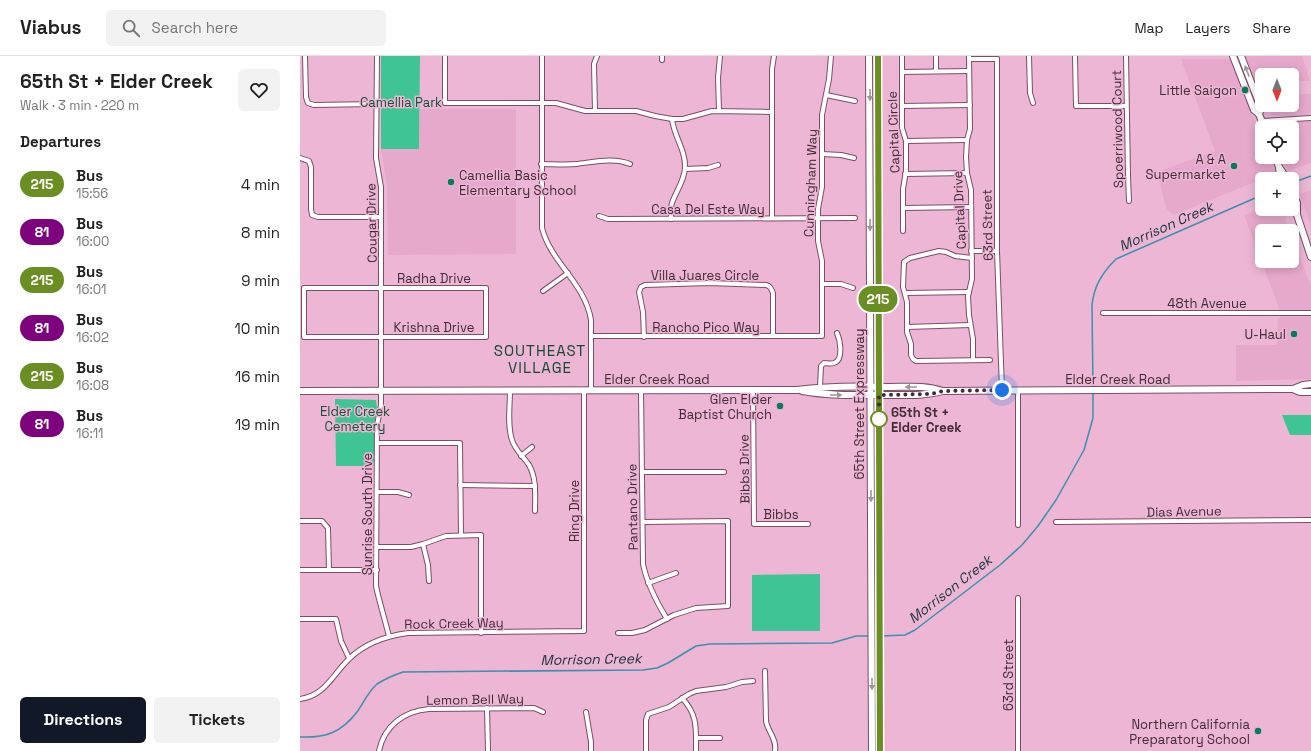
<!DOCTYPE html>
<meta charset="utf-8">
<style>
:root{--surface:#fff;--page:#f2f2f2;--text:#222;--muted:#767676;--line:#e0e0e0;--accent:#111827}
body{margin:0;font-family:"Space Grotesk",sans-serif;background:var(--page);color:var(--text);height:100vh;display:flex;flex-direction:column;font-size:15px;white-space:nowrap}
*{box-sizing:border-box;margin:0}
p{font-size:13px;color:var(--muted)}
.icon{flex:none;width:22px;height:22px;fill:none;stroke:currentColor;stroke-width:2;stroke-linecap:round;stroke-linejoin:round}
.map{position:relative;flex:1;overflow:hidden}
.panel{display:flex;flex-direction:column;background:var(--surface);width:300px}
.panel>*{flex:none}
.badge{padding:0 8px;border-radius:13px;font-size:14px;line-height:26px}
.needle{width:26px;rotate:180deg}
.controls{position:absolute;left:955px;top:12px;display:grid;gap:8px}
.controls a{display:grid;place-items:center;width:44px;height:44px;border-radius:6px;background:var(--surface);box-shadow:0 2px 10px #0003;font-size:20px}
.you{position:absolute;width:20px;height:20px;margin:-10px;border:3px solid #fff;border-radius:50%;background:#1a73e8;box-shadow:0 0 0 6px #1a73e833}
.map>.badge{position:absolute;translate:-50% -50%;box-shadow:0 0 0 2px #fff}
h2{padding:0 20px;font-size:15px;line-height:36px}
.round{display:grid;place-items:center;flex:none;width:42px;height:42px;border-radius:6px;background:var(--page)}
.headline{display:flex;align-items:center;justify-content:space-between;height:68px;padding:0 20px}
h1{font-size:19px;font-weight:800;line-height:30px}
.action{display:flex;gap:8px;margin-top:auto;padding:8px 20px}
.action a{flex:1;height:46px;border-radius:6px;background:var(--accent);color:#fff;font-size:16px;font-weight:800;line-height:46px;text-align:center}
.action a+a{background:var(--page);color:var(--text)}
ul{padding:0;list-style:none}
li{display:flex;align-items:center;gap:12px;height:48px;padding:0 20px}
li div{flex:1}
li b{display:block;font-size:15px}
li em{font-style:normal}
li .badge{min-width:44px;font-weight:700;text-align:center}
header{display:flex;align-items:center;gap:24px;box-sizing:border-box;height:56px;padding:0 20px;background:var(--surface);border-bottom:1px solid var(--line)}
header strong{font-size:19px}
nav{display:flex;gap:22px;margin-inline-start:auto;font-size:14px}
.search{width:280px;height:36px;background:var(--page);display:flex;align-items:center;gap:10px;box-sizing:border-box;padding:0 14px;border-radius:6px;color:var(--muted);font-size:15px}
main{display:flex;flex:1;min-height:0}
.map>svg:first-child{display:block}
.built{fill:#e6a9cb}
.green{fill:#3fc594}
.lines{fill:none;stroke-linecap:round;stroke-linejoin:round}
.stream{stroke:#3b90ae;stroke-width:1.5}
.street-casing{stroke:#7c4d69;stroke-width:6}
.secondary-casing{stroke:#7c4d69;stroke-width:8}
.street{stroke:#fff;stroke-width:4}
.secondary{stroke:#fff;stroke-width:6}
.oneway{fill:#a0959b}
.line-casing{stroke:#fff;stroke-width:9}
.line{stroke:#6b8e23;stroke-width:6}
.walk{stroke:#412b37;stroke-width:4;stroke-dasharray:0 7.2}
.poi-dot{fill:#077b58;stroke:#edb6d4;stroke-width:1.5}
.stop-dot{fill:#fff;stroke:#6b8e23;stroke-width:2}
.labels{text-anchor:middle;stroke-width:3;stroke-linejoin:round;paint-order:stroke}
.poi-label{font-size:13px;fill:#412b37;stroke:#edb6d4;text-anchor:end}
.park-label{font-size:13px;fill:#11513a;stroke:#edb6d4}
.street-label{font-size:13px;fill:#412b37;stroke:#edb6d4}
.stop-label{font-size:13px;font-weight:bold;fill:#412b37;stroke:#edb6d4;text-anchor:start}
.water-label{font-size:14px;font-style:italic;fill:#153039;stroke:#edb6d4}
.quarter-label{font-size:15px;letter-spacing:1px;fill:#174634;stroke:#edb6d4}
</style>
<header>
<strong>Viabus</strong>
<div class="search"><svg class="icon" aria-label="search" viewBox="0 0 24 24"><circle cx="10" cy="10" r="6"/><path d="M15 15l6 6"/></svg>Search here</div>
<nav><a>Map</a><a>Layers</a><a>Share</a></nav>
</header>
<main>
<section class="panel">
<div class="headline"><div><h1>65th St + Elder Creek</h1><p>Walk · 3 min · 220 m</p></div><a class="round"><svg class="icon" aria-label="heart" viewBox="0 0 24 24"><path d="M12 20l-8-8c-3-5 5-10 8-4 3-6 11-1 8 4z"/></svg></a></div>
<h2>Departures</h2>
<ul>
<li><span class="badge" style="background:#6b8e23;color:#fff">215</span><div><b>Bus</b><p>15:56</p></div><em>4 min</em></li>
<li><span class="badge" style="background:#7c027e;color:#fff">81</span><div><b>Bus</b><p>16:00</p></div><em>8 min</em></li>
<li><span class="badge" style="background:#6b8e23;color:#fff">215</span><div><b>Bus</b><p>16:01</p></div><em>9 min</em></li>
<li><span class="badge" style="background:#7c027e;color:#fff">81</span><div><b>Bus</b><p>16:02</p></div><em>10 min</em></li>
<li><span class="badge" style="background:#6b8e23;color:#fff">215</span><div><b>Bus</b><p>16:08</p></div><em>16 min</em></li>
<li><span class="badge" style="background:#7c027e;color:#fff">81</span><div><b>Bus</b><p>16:11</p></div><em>19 min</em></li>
</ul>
<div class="action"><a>Directions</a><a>Tickets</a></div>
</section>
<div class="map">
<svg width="1011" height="695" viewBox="0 0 1011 695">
<rect width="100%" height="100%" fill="#edb6d4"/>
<!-- built -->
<g class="built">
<polygon points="945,0 1002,0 1010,25 992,25 992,19 962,19 962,24 955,26"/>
<polygon points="881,3 929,3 931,4 962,84 962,101 969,101 976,117 874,159 869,156 866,151 857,116 915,95"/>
<polygon points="992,38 1011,38 1011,57 1006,60 972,60 968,49 992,49"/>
<polygon points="120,53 212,53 216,54 216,198 88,199 87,130 81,93 119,93"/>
<polygon points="1011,65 1011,107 988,115 983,101 992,101 992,71 973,71 972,68 974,67"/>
<polygon points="1011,134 1011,171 1000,138"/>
<polygon points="962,152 962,153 987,153 985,164 990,175 962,175 962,205 992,205 992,182 1011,229 1011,323 936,325 936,289 977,289 978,262 980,262 979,252 944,159"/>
</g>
<!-- green -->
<g class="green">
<polygon points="81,0 120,0 119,93 81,93"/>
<polygon points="35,343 76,344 77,353 74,369 74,410 36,410"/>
<polygon points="982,359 1011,359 1011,379 990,379"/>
<polygon points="520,518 520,575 452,575 452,519"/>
</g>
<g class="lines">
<!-- stream -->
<g class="stream">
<polyline points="992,127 1011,120"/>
<path d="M793,333L792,249C794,230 802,217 816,203L962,139"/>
<polyline points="581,580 605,579 615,574 700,509 722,489 738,470 756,444 784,394 793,362 793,337"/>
<path d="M0,681C25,682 41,677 57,656C64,646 68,636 77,628C85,623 94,619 103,616L343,614L357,612L368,607L396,590L410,588L532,587L556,580H569"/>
</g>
<defs>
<g id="street">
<polyline points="5,0 6,41 8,47 14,49 76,48"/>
<polyline points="77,0 76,102 81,131 81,349 77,369 76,530 78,539 89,580"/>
<polyline points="145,0 145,47 256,47 285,55 336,55 355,60 372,63 383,63 412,55 472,56"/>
<path d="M242,0V172C251,207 285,227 291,264V334"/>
<polyline points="602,0 602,72 606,85 606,115 603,133 603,175"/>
<polyline points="636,0 636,15"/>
<polyline points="669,0 670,73 667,84 666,101 667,117 671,134 672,223 668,240 669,259 673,283 673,304"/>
<polyline points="729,0 730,37 733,47"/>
<polyline points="775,0 776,50 826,50"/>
<polyline points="826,0 828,120 829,145"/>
<polyline points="669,3 697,3"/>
<polyline points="697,3 697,195 702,334"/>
<polyline points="362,4 362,0"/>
<polyline points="602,16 669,15"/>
<polyline points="526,39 555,45"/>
<polyline points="602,50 670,49"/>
<polyline points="419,54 418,22 420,0"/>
<polyline points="295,55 294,8 297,0"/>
<polyline points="962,65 1011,62"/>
<polyline points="606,85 667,84"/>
<polyline points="522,98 541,99 554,102"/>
<polyline points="0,102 9,105 11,111 11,153 12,159 18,161 81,161"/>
<path d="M241,108C253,108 265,109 276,108C294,106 314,101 330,108"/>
<polyline points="385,113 408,112 418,109"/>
<polyline points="605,118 667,117"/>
<polyline points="603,152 671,151"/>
<polyline points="299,160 308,163 555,162"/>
<polyline points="472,162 472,13 474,0"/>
<path d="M371,163C371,158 370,153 372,147C376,135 384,126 385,112C386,94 374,81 372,63"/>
<polyline points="671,195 697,195"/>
<polyline points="672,202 655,200 646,196 639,195 610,202 604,206 603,231 607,246 607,276 611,288 611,299 613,303 616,305 690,304"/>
<polyline points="522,228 541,228 553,232"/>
<rect x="4" y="232" width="182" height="49"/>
<polyline points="243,235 268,217"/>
<polyline points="605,237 669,236"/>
<polyline points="803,257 1011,257"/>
<polyline points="607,271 670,269"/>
<polyline points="291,280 522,280 522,205 518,185 518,153 522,131 522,59 529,23 531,0"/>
<path d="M344,281L343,256L339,236L341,231L345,229L409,227L466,229C470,230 471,232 473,237V280"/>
<path d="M520,331L521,310L524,307C527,307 531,308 534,307C544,304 540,284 537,277"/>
<path d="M210,334C210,350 207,369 212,384C215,394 223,400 229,409C237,423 235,440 235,455"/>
<path d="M341,334L343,508C347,528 356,545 367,563"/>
<polyline points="453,334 454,468 508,468"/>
<polyline points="718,334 718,469"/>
<polyline points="77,387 160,387 161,479"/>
<polyline points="221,400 232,391"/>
<polyline points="342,416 424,416"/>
<polyline points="160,429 235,430"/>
<polyline points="77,436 98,436 109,439"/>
<polyline points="0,465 22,465 28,472 29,514"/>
<polyline points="756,466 1011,464"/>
<polyline points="123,488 128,509 129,525"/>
<polyline points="77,491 111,491 123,488 146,480 181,479 181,577"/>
<polyline points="0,514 77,514"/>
<polyline points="348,527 376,517"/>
<polyline points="0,563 36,563 41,585 49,602"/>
<polyline points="318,577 332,577 345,574 374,559 396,552 428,550 428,465 343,466"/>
<path d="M465,615L466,665C468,676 477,683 475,695"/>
<path d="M382,642C398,659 396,673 396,695"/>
<path d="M0,643C25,640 33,618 49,603C65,587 86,580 108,577L284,575V334"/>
<polyline points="187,652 188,695"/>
<polyline points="286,656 291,686 291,695"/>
<polyline points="396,682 420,682"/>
<path d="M79,695C84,670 104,655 129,653L234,652L243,656"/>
<polyline points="346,695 346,664 348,658 369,651 389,638 396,635 426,631 442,626 453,625"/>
<polyline points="718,695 718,542"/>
</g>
<g id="secondary">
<polyline points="569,0 572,695"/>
<polyline points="578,0 580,695"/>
<polyline points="933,0 954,54 959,58 964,71"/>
<polyline points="941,0 961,52 959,58"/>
<polyline points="975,101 979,111 980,123"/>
<polyline points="979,111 987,123"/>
<polyline points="992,136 997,147 997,159 1011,201"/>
<polyline points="993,333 1003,329 1011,328"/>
<path d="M0,335L497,334C527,330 557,330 588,331C607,331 625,329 643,335"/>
<path d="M502,335C530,340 559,339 588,339C607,339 625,340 643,335L986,333H993L1000,336H1011"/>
</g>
</defs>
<!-- street casing -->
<use href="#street" class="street-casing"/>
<!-- secondary casing -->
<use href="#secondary" class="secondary-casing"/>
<!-- street -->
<use href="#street" class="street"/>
<!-- secondary -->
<use href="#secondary" class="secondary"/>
</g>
<!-- one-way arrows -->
<defs><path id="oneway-solid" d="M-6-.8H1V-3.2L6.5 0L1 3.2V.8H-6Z"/></defs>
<g class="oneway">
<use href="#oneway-solid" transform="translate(947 15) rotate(-111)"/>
<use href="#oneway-solid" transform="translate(570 39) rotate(90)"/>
<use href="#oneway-solid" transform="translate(570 169) rotate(90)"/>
<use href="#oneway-solid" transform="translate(611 331) rotate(180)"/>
<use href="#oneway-solid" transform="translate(536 339)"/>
<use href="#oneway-solid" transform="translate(571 440) rotate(90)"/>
<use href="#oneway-solid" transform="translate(572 628) rotate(90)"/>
</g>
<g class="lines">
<defs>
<polyline id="line" points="578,0 580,695"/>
</defs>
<!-- line casing -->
<use href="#line" class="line-casing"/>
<!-- line -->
<use href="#line" class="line"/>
<!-- walk -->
<polyline class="walk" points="579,363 579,339 631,338 643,335 702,334"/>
</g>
<!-- markers -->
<g class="poi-dot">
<circle cx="945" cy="34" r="4"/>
<circle cx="934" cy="110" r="4"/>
<circle cx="151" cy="126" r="4"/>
<circle cx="994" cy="278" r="4"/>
<circle cx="480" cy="350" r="4"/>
<circle cx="958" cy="675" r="4"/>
</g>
<circle class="stop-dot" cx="579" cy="363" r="8"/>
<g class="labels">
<!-- poi labels -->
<g class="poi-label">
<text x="937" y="39">Little Saigon</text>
<text x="926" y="108">A &amp; A<tspan x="926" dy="15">Supermarket</tspan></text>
<text x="159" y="124" text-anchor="start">Camellia Basic<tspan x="159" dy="15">Elementary School</tspan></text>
<text x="986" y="283">U-Haul</text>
<text x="472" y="348">Glen Elder<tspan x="472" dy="15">Baptist Church</tspan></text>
<text x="950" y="673">Northern California<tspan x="950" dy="15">Preparatory School</tspan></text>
</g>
<!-- park labels -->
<g class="park-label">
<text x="101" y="51">Camellia Park</text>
<text x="55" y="360">Elder Creek<tspan x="55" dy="15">Cemetery</tspan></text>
</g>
<!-- street labels -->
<g class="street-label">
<text transform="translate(817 73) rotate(-91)" y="5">Spoerriwood Court</text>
<text transform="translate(593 76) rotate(-92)" y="5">Capital Circle</text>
<text transform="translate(510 127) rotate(-88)" y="5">Cunningham Way</text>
<text x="408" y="158">Casa Del Este Way</text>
<text transform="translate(659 154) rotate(-93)" y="5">Capital Drive</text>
<text transform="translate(71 167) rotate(-91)" y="5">Cougar Drive</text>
<text transform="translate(687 169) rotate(-91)" y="5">63rd Street</text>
<text x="405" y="224">Villa Juares Circle</text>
<text x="134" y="227">Radha Drive</text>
<text x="907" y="252">48th Avenue</text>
<text x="134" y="276">Krishna Drive</text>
<text x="406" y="276">Rancho Pico Way</text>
<text x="357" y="328">Elder Creek Road</text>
<text x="818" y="328">Elder Creek Road</text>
<text transform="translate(559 348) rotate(-90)" y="5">65th Street Expressway</text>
<text transform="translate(444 413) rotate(-91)" y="5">Bibbs Drive</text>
<text transform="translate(332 451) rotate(-91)" y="5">Pantano Drive</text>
<text transform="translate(274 455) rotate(-90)" y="5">Ring Drive</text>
<text transform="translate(884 455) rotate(-1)" y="5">Dias Avenue</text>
<text transform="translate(67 458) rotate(-90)" y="5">Sunrise South Drive</text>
<text x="481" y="463">Bibbs</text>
<text transform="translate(154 567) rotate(-1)" y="5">Rock Creek Way</text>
<text transform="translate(708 619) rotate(-90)" y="5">63rd Street</text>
<text transform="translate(175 643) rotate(-1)" y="5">Lemon Bell Way</text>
</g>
<!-- stop labels -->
<g class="stop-label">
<text x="591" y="361">65th St +<tspan x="591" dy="15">Elder Creek</tspan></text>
</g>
<!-- water labels -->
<g class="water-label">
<text transform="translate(866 170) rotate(-24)" y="5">Morrison Creek</text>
<text transform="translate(650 533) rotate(-38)" y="5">Morrison Creek</text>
<text transform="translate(291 603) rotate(-1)" y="5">Morrison Creek</text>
</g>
<!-- quarter labels -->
<g class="quarter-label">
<text x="240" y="300">SOUTHEAST<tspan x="240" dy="17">VILLAGE</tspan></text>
</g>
</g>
</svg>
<div class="controls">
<a><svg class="needle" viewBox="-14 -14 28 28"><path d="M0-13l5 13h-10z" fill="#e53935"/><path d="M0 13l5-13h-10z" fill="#767676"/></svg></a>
<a><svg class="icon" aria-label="locate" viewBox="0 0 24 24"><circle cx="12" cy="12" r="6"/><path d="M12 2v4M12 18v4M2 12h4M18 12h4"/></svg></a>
<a>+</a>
<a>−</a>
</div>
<div class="you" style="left:702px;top:334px"></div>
<b class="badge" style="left:578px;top:243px;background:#6b8e23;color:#fff">215</b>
</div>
</main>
